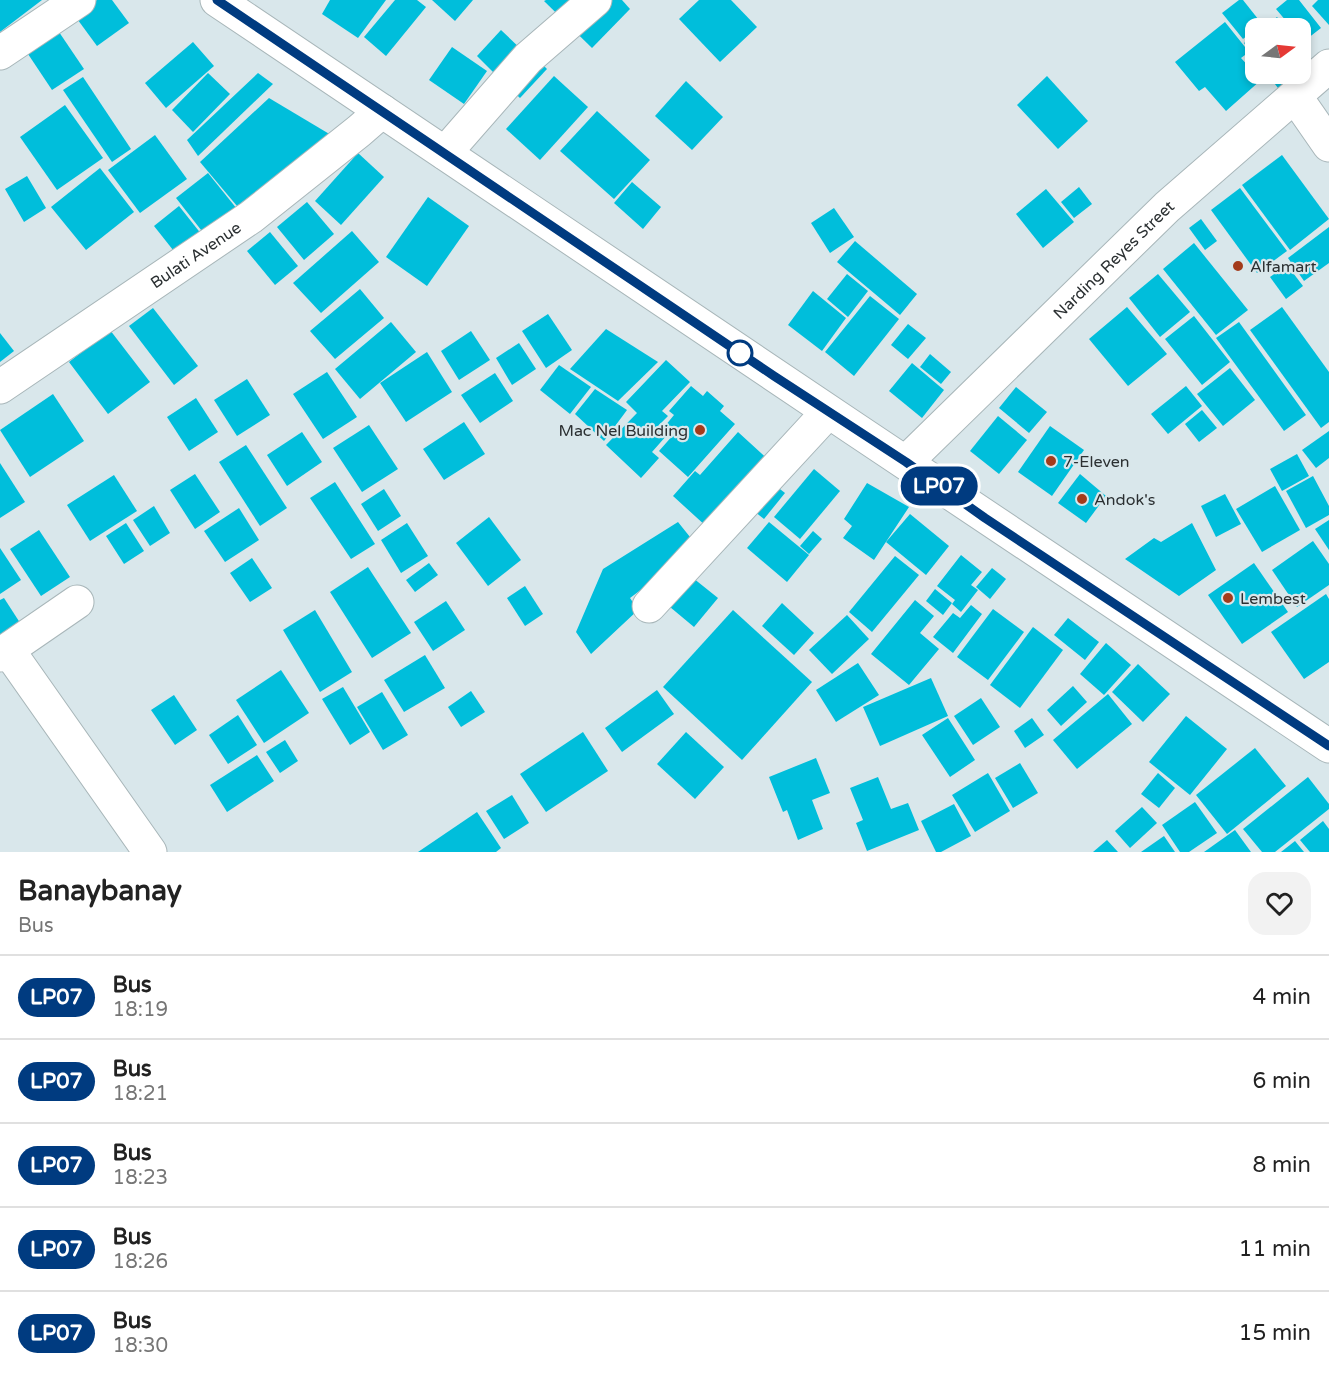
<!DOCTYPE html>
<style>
:root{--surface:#fff;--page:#f2f2f2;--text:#222;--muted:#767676;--line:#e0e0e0}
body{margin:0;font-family:"Varela Round",sans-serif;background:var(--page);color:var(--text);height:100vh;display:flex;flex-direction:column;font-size:22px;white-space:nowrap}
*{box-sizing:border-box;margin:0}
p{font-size:20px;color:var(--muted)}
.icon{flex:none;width:33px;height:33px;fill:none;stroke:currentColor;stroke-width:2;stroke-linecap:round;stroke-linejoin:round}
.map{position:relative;height:852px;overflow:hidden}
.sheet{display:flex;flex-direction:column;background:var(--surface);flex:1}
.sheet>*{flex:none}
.badge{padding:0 12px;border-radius:20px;font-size:21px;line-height:39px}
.needle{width:39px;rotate:75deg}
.tools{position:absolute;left:1245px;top:18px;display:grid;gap:12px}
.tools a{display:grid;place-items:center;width:66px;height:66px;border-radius:12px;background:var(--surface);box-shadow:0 3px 9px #0003;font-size:30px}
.map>.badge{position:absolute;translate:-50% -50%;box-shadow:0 0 0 3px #fff}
.round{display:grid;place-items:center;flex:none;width:63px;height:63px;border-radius:18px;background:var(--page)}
.head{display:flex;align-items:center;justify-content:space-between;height:102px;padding:0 18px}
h1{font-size:28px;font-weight:700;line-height:45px}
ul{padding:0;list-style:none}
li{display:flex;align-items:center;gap:18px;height:84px;padding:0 18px;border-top:2px solid var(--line)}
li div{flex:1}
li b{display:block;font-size:22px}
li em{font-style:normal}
li .badge{min-width:66px;font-weight:700;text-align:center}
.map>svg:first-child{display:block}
.building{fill:#00bedb}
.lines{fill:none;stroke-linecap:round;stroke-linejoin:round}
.minor-casing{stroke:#a8b6b9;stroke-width:35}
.highway-casing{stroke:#a8b6b9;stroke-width:35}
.minor{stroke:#fff;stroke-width:33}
.highway{stroke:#fff;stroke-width:33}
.line-casing{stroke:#fff;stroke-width:14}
.line{stroke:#003b80;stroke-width:9}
.poi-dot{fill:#a33b1b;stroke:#d9e7eb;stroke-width:2}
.stop-dot{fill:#fff;stroke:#003b80;stroke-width:3}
.labels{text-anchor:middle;stroke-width:4.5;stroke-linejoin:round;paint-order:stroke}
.street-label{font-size:16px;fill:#2b3032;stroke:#d9e7eb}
.poi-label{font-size:16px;fill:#2b3032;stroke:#d9e7eb;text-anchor:start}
</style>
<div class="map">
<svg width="1329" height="852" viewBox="0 0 1329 852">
<rect width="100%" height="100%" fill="#d9e7eb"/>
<!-- building -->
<g class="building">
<polygon points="0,0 42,0 0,32"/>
<polygon points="97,0 112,0 129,23 97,46 75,16"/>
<polygon points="330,0 386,0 358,38 322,14"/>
<polygon points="395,0 417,0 426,7 386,56 364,37"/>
<polygon points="432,0 473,0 455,21"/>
<polygon points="546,0 622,0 630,9 592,48 544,1"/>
<polygon points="699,0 731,0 757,27 720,62 679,19"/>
<polygon points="1239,0 1243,0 1262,24 1243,39 1222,13"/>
<polygon points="1287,0 1299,0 1321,28 1303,42 1300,40 1300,28 1292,28 1276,9"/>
<polygon points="1318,0 1329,0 1329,25 1312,6"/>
<polygon points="1277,17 1286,28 1263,28"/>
<polygon points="1225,22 1249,52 1241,58 1261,80 1226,111 1205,87 1199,91 1175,62"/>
<polygon points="501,30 523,51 498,77 477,56"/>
<polygon points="59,32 84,69 52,90 28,54"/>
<polygon points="1256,34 1256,58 1244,43"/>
<polygon points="193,42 214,66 166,108 145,83"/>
<polygon points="452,47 487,71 464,104 429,80"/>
<polygon points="1300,47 1312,61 1300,70"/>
<polygon points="529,51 547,69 520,98 501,80"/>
<polygon points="208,73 230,94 193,132 172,110"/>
<polygon points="258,73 273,84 198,156 187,140"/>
<polygon points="1267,74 1296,74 1278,88"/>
<polygon points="554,76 588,107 540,160 506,129"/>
<polygon points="1047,76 1088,121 1058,149 1017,105"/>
<polygon points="83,77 131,149 112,162 63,90"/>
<polygon points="686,81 723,117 692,150 655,116"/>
<polygon points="269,98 331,135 237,206 200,162"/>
<polygon points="65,105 103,158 57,190 20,137"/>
<polygon points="597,111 650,160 614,199 560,151"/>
<polygon points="155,135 187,179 140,213 108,170"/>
<polygon points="358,153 384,177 341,225 315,201"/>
<polygon points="1282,155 1329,219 1290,250 1242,185"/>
<polygon points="100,168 134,212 86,250 51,207"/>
<polygon points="208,173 237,209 205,235 176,198"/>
<polygon points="27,176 46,208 24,222 5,189"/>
<polygon points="632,182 661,207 643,229 614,203"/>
<polygon points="1079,187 1092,204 1074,218 1061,202"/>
<polygon points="1240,188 1287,251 1257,273 1211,210"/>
<polygon points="1046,189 1074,222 1043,248 1016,214"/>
<polygon points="428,197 469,226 427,286 386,257"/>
<polygon points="307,202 334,234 304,260 277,227"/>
<polygon points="179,206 202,235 177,255 154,226"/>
<polygon points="834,208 854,237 830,253 811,223"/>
<polygon points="1201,219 1217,241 1205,250 1189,228"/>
<polygon points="1329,227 1329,263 1304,281 1288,258"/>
<polygon points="352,231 379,262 321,313 293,283"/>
<polygon points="270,232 298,266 275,285 247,251"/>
<polygon points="855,241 917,294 900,315 837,262"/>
<polygon points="1194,243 1248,310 1216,335 1163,269"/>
<polygon points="1287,265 1303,286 1286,299 1270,277"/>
<polygon points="847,274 868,291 848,317 827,299"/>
<polygon points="1158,274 1190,312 1160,337 1129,298"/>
<polygon points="360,289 384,318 335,359 310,331"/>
<polygon points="813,291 846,318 822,351 788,325"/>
<polygon points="870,296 899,319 854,376 825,352"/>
<polygon points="1127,307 1167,354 1128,386 1089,339"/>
<polygon points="1282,307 1329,372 1329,422 1321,428 1250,330"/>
<polygon points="153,308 198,366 174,385 129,326"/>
<polygon points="548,314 572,350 546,368 522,331"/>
<polygon points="1194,316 1230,362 1202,385 1165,339"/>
<polygon points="391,322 416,352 360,399 335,369"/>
<polygon points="1239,322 1306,415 1284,431 1216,338"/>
<polygon points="908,324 926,338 908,359 891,345"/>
<polygon points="606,329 658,362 618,401 570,369"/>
<polygon points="110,330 150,382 108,414 69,362"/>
<polygon points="471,331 490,360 459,380 441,351"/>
<polygon points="0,333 14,351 0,362"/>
<polygon points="519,343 536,369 512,385 496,358"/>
<polygon points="427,352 452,392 406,422 380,383"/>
<polygon points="930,354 951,372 941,384 920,367"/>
<polygon points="666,360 690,382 662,411 668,416 658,426 667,435 652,452 659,458 641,478 606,445 637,413 626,402"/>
<polygon points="912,363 944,390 922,418 889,391"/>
<polygon points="559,365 591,387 570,414 540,390"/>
<polygon points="1230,368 1255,400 1223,426 1197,394"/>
<polygon points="327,372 357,417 323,439 293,394"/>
<polygon points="495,373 513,401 480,423 461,395"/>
<polygon points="247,379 270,415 237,436 214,400"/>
<polygon points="691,386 703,396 707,391 724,406 720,411 735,424 688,477 659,451 674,434 665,426 674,415 669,411"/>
<polygon points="1186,386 1202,406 1168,434 1151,414"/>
<polygon points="1016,387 1047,412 1029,433 999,408"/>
<polygon points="595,389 627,410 604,441 575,414"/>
<polygon points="53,394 84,441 30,477 0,430"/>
<polygon points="196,398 218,432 189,451 167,417"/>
<polygon points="1202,410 1217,428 1199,442 1185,424"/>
<polygon points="998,416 1027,440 999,474 970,451"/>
<polygon points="464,422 485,454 444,480 423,449"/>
<polygon points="369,425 398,469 362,492 333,448"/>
<polygon points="1050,426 1084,450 1052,496 1018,472"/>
<polygon points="1329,431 1329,458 1316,468 1302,450"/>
<polygon points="302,432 322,462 287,486 267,455"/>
<polygon points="738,432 772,463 707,527 673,496 695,471 700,475"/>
<polygon points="246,445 287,508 260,526 219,462"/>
<polygon points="1297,454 1309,476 1282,491 1270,469"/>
<polygon points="0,463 25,502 0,518"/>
<polygon points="814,469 840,491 800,539 774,517"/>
<polygon points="195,474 220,512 195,529 170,490"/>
<polygon points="1080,474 1106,496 1086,523 1058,503"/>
<polygon points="114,475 137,511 90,541 67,505"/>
<polygon points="1313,476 1329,506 1329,515 1306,528 1286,491"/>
<polygon points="335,482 375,544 351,559 310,498"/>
<polygon points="771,482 785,493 764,519 750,508"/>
<polygon points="867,483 909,507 874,560 843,538 852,526 844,519"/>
<polygon points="1275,486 1300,530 1262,552 1236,509"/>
<polygon points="384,489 401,516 378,531 361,504"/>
<polygon points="1225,494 1241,524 1216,537 1201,506"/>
<polygon points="154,506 170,533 150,546 133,520"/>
<polygon points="239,508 259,540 225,562 204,531"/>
<polygon points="910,514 949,546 926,575 886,542"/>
<polygon points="489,517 521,560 488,586 456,543"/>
<polygon points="1329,520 1329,550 1315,529"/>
<polygon points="678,522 698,547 630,598 638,610 591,654 576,632 603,569"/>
<polygon points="769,522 809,555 787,582 747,548"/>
<polygon points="126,523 144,551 124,564 106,536"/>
<polygon points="407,523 428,556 401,573 381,540"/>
<polygon points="1192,523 1216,570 1179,596 1125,559 1154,538 1161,542"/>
<polygon points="39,530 70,577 41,596 10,549"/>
<polygon points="813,531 822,539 809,554 800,546"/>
<polygon points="1313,541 1329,564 1329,585 1297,607 1272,570"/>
<polygon points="0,548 21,580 0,594"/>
<polygon points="961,555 982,572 971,585 978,590 961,612 952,604 955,600 937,586"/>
<polygon points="895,556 919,575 872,632 849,612"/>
<polygon points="252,558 272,588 250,602 230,573"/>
<polygon points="429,563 438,575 415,592 406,580"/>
<polygon points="1254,563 1288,612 1242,644 1208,595"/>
<polygon points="368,567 411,633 372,658 330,592"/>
<polygon points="992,568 1006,579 990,599 976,587"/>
<polygon points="688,574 718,598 694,627 664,602"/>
<polygon points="525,586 543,614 525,626 507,598"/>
<polygon points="935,589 952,603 943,615 926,601"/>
<polygon points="1326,594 1329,599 1329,662 1304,679 1271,632"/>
<polygon points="4,598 24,629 0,645 0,600"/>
<polygon points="915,600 934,616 920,633 939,649 909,685 871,654"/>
<polygon points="446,601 465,630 433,651 414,622"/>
<polygon points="782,603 814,633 794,655 762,626"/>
<polygon points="971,605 982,614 953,653 933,637 953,613 960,618"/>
<polygon points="993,609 1024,632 988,680 957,657"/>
<polygon points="315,610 352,672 320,692 283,630"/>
<polygon points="733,610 812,682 742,760 663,687"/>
<polygon points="847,615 869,639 832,674 809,650"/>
<polygon points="1068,618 1099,642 1085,660 1054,635"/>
<polygon points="1033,627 1063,650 1020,708 990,685"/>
<polygon points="1106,643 1131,665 1104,695 1080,674"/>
<polygon points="425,655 445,688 404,712 384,680"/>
<polygon points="858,663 879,695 836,722 816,690"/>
<polygon points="1138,664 1170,694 1143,722 1112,692"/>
<polygon points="281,670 309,713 264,743 236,700"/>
<polygon points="931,678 948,716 880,746 863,707"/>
<polygon points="1073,686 1087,702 1061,726 1047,710"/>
<polygon points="343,687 370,732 350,745 322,699"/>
<polygon points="657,690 674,714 622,752 605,728"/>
<polygon points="471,691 485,712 461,727 448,707"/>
<polygon points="382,692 408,735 383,750 357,707"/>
<polygon points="1108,694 1132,724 1077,769 1053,740"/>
<polygon points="174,695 197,730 175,745 151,710"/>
<polygon points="981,698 1000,727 973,745 954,716"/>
<polygon points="238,715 257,745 228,764 209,735"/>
<polygon points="1186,716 1227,749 1190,795 1149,762"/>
<polygon points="948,718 975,760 950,777 922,735"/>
<polygon points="1032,718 1044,735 1025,748 1014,731"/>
<polygon points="583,732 608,771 546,812 520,774"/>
<polygon points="686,732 724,767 695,799 657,764"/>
<polygon points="285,740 298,761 280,773 266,752"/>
<polygon points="1255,748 1286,786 1227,834 1196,795"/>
<polygon points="257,755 274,781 227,812 210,785"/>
<polygon points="816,758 830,793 812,800 823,829 798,840 787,810 783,812 769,777"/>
<polygon points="1020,763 1038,793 1013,808 995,778"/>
<polygon points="988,773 1010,811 975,832 952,795"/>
<polygon points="1158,773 1175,788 1159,808 1141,794"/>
<polygon points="878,777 891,809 908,803 919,830 867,851 856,823 863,820 850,788"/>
<polygon points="1308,777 1329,804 1329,809 1275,852 1262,852 1243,829"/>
<polygon points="512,795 529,823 504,839 486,811"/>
<polygon points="1195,802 1217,833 1189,852 1180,852 1162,825"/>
<polygon points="954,804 971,836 941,852 936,852 921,821"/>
<polygon points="1142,807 1157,823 1130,848 1115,831"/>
<polygon points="477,812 501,848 496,852 418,852"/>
<polygon points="1323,821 1329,829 1329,852 1310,852 1300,840"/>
<polygon points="1235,830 1251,852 1204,852"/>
<polygon points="1164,836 1175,852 1141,852"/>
<polygon points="1107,840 1118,852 1093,852"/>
<polygon points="1295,841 1304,852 1281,852"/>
</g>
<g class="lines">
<defs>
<g id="minor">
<polyline points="0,53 79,0"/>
<polyline points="1295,96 1329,145"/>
<polyline points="445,153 528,58 595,0"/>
<path id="s1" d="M0,387L251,217L359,131L382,111"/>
<path id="s2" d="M906,462L1167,207L1329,66"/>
<polyline points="649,606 828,412"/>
<polyline points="8,650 150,852"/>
<polyline points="0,655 77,602"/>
</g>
<path id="highway" d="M217,0C588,249 957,499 1329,746"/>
</defs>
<!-- minor casing -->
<use href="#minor" class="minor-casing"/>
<!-- highway casing -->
<use href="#highway" class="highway-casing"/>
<!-- minor -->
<use href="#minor" class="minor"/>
<!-- highway -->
<use href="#highway" class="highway"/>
</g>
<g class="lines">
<defs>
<polyline id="line" points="217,0 774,376 906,462 985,518 1329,746"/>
</defs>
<!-- line casing -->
<use href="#line" class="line-casing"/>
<!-- line -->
<use href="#line" class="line"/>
</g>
<!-- markers -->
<g class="poi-dot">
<circle cx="1238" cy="266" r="6"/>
<circle cx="700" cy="430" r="6"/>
<circle cx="1051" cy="461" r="6"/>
<circle cx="1082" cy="499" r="6"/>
<circle cx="1228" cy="598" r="6"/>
</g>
<circle class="stop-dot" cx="740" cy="353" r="12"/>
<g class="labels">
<!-- street labels -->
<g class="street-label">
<text dy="6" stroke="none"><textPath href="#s1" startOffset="236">Bulati Avenue</textPath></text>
<text dy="6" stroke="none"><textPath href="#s2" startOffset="290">Narding Reyes Street</textPath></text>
</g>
<!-- poi labels -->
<g class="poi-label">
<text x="1250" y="272">Alfamart</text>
<text x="688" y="436" text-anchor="end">Mac Nel Building</text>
<text x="1063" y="467">7-Eleven</text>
<text x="1094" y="505">Andok's</text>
<text x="1240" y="604">Lembest</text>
</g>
</g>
</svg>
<div class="tools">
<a><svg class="needle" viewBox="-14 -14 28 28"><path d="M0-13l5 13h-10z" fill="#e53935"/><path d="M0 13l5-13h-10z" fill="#767676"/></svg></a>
</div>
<b class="badge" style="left:939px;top:486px;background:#003b80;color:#fff">LP07</b>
</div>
<section class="sheet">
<div class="head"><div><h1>Banaybanay</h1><p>Bus</p></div><a class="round"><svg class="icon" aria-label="heart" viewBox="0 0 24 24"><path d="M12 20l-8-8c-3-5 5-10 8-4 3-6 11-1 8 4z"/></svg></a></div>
<ul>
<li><span class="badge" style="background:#003b80;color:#fff">LP07</span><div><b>Bus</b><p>18:19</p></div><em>4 min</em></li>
<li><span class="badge" style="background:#003b80;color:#fff">LP07</span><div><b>Bus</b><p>18:21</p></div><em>6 min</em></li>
<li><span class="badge" style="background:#003b80;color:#fff">LP07</span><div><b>Bus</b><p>18:23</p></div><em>8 min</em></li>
<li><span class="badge" style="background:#003b80;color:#fff">LP07</span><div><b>Bus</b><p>18:26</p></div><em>11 min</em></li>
<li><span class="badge" style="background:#003b80;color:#fff">LP07</span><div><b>Bus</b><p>18:30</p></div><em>15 min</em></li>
</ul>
</section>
